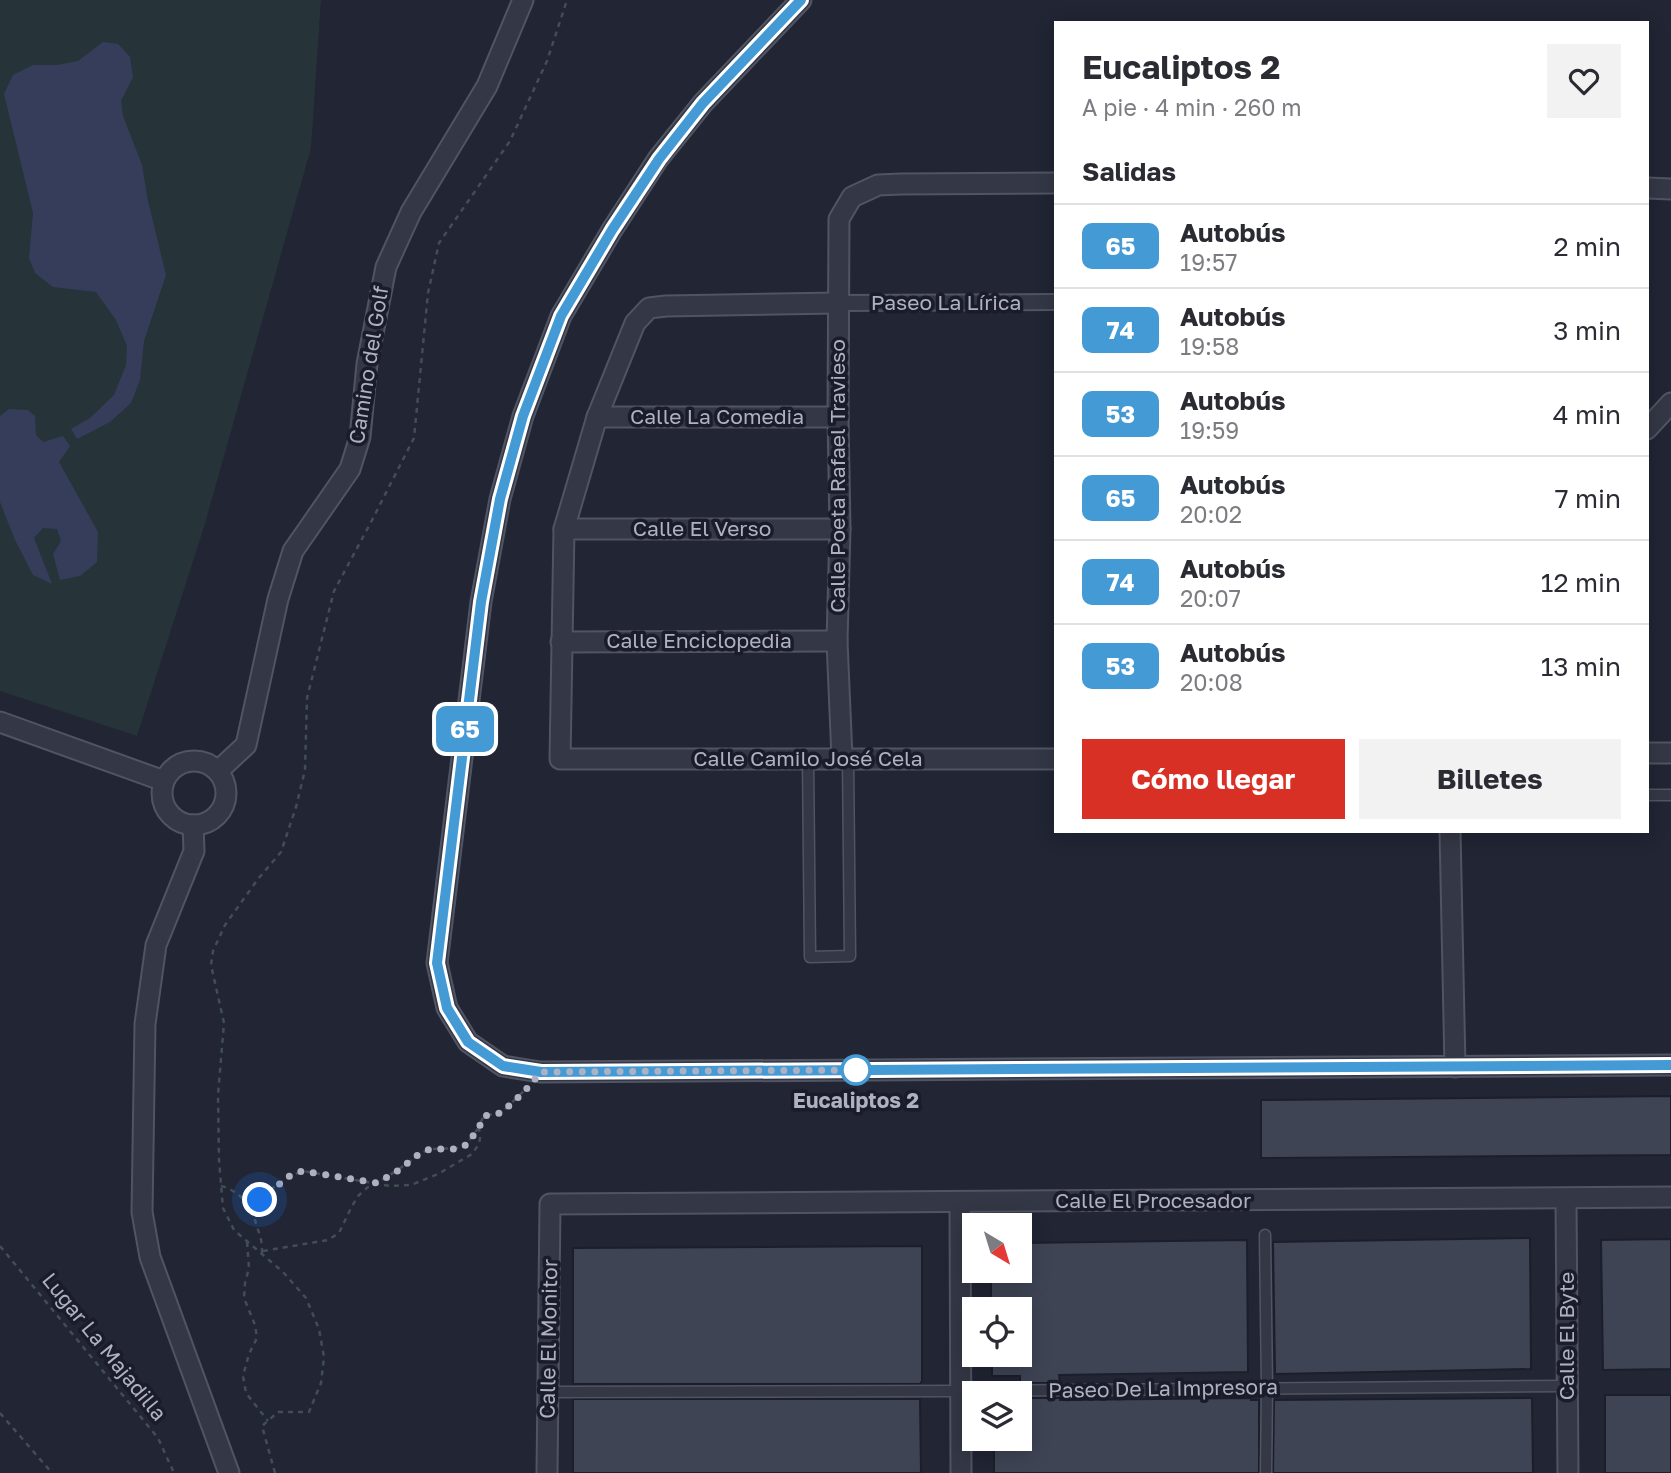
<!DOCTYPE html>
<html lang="es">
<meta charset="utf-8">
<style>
:root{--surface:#fff;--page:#f2f2f3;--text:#2b2b33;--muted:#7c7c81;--line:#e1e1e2;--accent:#d93025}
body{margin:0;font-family:"Golos Text",sans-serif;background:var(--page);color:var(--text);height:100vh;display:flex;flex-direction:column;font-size:26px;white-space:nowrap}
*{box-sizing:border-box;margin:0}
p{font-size:23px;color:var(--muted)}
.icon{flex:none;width:38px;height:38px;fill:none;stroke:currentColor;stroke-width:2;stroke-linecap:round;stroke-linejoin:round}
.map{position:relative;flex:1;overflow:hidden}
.side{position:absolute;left:1054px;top:21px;width:595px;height:812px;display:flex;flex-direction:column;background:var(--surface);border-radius:0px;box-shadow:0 4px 18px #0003}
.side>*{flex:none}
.badge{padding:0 14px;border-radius:10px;font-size:24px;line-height:46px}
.needle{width:46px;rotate:142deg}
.buttons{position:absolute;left:962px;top:1213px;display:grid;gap:14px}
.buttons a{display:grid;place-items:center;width:70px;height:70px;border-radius:0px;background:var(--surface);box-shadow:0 4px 18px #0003;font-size:35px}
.you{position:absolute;width:35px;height:35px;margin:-18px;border:5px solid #fff;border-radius:50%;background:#1a73e8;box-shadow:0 0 0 10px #1a73e833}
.map>.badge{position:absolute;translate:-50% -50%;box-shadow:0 0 0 4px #fff}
h2{padding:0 28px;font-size:26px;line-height:63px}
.round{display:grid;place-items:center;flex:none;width:74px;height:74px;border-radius:0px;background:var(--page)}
.headline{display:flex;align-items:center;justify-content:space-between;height:119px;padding:0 28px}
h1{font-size:33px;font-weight:700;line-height:52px}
.action{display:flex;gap:14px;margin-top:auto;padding:14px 28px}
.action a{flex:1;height:80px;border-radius:0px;background:var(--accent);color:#fff;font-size:28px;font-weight:700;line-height:80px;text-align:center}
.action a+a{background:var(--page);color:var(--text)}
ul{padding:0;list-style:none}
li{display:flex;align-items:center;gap:21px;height:84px;padding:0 28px;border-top:2px solid var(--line)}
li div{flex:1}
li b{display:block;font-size:26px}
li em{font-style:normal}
li .badge{min-width:77px;font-weight:700;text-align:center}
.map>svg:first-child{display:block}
.grass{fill:#263338}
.water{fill:#363d5a}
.building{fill:#3f4455;stroke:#1c1e2b;stroke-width:2}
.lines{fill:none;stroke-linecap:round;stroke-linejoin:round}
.service-casing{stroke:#515463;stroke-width:13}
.pedestrian-casing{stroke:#515463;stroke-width:18}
.minor-casing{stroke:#515463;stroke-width:23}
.path{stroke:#424e54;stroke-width:2.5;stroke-dasharray:5 5;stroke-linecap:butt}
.service{stroke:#343745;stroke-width:10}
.pedestrian{stroke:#343745;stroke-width:14}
.minor{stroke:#343745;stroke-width:19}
.line-casing{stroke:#fff;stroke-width:16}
.line{stroke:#449ad5;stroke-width:10}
.walk{stroke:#aeb1c2;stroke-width:7;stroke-dasharray:0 12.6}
.stop-dot{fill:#fff;stroke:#449ad5;stroke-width:3.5}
.labels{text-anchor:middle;stroke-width:7;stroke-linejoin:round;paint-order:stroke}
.street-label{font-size:21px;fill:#aeb1c2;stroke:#1a1c29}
.stop-label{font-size:21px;font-weight:bold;fill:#aeb1c2;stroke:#1a1c29}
</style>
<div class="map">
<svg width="1671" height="1473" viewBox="0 0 1671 1473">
<rect width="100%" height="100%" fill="#212534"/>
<!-- grass -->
<polygon class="grass" points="0,0 321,0 311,148 204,527 137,736 0,691"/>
<!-- water -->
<g class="water">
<polygon points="103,42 118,44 130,57 133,77 121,101 123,116 142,165 148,201 166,275 144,341 140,380 131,403 110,422 77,439 71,429 90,418 114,395 126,365 127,346 116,320 96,292 53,287 35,273 29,258 33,213 4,94 13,75 33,65 57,65 78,61"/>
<polygon points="9,409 28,410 35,416 36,435 43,442 63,436 70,446 59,462 98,532 97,562 80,576 60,580 53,554 61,541 57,529 43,528 34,538 52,584 33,575 15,540 0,502 0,416"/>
</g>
<!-- building -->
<g class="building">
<polygon points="1671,1096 1671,1155 1261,1158 1261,1100"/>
<polygon points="1530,1238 1531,1369 1275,1374 1273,1242"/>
<polygon points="1671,1239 1671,1369 1603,1370 1601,1240"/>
<polygon points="1247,1240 1248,1372 1059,1375 1060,1383 1020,1383 1020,1376 992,1376 992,1354 1020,1354 1020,1309 991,1309 991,1270 1020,1270 1020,1243"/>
<polygon points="922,1246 922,1381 920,1384 573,1384 573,1248"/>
<rect x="1605" y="1395" width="66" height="78"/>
<polygon points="1020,1398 1060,1398 1060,1400 1251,1398 1251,1400 1259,1400 1259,1473 994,1473 994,1438 1020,1438"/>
<polygon points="1532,1398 1533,1473 1273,1473 1274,1400"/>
<polygon points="573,1399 920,1399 921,1473 573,1473"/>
</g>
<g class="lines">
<defs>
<g id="service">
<polyline points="808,758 810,957 850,956 848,758"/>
<polyline points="1647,795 1671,795"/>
<polyline points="1265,1235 1267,1388 1266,1473"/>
<polyline points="548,1392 960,1391 1567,1386"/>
</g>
<polyline id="pedestrian" points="837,303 1055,302"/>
<g id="minor">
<polyline points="801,0 703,103 658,159 612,230 561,316 523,416 500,499 481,602 437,963 447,1008 468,1042 503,1066 540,1072 1671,1065"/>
<polyline points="1647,188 1671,189"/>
<polyline points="837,303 666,306 649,308 635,323 597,417 564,529 560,759 1055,759"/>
<polyline points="597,417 838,417"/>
<polyline points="1647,429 1671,403"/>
<polyline points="564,529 840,529"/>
<polyline points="561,642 837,641"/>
<polyline points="0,722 164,781"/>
<polyline points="1647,753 1671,753"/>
<polyline points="842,758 837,641 840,529 838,417 839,219 852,197 878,185 901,184 1055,183"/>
<circle cx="194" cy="793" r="32"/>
<polyline points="218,771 246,745 278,599 293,551 350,469 360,437 367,364 386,267 411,212 487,86 523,0"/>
<polyline points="193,825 194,851 156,945 145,1024 142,1212 150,1257 229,1473"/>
<polyline points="1450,831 1455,1067"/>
<polyline points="1566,1199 1568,1473"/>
<polyline points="960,1202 961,1473"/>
<polyline points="547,1473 550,1204 1671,1197"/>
</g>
</defs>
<!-- service casing -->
<use href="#service" class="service-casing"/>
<!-- pedestrian casing -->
<use href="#pedestrian" class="pedestrian-casing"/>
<!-- minor casing -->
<use href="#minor" class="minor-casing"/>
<!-- path -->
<g class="path">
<path d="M221,1186C235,1189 243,1200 255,1208"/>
<polyline points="247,1242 249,1268 245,1283 244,1298 255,1325 257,1338 249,1354 243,1376 246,1393 268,1421"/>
<polyline points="0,1246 158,1438 174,1473"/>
<polyline points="263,1251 328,1240 339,1233 352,1206 359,1195 368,1187 382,1180 408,1163 419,1154 430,1149 461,1148 466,1145 479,1127"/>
<path d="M262,1253C262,1248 262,1242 260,1236C258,1229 255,1223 254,1214C254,1197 288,1176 303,1171L390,1186L411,1185L438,1174L472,1154L479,1144L480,1138L479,1127L483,1117L488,1115L501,1113L527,1088"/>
<polyline points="0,1413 52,1473"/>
<polyline points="275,1473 262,1426 278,1412 309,1412 321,1383 324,1357 319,1329 306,1298 283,1272 234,1230 223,1208 219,1160 218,1095 224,1023 211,965 213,951 225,925 258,879 281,852 296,807 305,770 307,698 334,591 370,524 414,438 428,293 439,243 510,141 547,61 567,0"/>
</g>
<!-- service -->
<use href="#service" class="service"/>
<!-- pedestrian -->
<use href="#pedestrian" class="pedestrian"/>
<!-- minor -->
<use href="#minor" class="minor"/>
</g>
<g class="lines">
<defs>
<polyline id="line" points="801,0 703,103 659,159 612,230 561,316 523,416 500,499 481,602 437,963 447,1008 468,1042 503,1066 541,1072 1671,1065"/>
</defs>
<!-- line casing -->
<use href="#line" class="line-casing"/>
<!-- line -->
<use href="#line" class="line"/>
<!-- walk -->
<polyline class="walk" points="260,1200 292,1174 303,1171 377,1183 399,1170 419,1154 430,1149 457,1149 466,1145 479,1128 483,1117 488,1115 501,1113 523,1093 541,1072 856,1070"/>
</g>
<!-- markers -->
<circle class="stop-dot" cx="856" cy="1070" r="14"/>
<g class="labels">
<!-- street labels -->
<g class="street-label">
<text x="946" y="310">Paseo La Lírica</text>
<text transform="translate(369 365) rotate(-81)" y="7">Camino del Golf</text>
<text x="717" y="424">Calle La Comedia</text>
<text transform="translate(838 476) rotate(-90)" y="7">Calle Poeta Rafael Travieso</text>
<text x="702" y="536">Calle El Verso</text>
<text x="699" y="648">Calle Enciclopedia</text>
<text x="808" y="766">Calle Camilo José Cela</text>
<text x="1153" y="1208">Calle El Procesador</text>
<text transform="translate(1567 1336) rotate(-90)" y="7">Calle El Byte</text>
<text transform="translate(549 1339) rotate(-89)" y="7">Calle El Monitor</text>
<text transform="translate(104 1347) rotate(51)" y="7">Lugar La Majadilla</text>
<text transform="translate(1163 1389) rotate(-1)" y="7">Paseo De La Impresora</text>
</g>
<!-- stop labels -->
<g class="stop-label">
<text x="856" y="1108">Eucaliptos 2</text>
</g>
</g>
</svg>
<div class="buttons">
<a><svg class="needle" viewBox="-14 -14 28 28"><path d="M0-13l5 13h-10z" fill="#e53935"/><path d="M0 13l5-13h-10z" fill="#7c7c81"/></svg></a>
<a><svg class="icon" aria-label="locate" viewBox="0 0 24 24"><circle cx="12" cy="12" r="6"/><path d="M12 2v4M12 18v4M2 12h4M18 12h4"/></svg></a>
<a><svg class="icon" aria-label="layers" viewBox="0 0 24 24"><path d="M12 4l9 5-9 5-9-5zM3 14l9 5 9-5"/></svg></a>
</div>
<div class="you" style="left:260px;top:1200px"></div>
<b class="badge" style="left:465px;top:729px;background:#449ad5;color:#fff">65</b>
<section class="side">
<div class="headline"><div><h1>Eucaliptos 2</h1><p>A pie · 4 min · 260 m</p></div><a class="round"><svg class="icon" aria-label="heart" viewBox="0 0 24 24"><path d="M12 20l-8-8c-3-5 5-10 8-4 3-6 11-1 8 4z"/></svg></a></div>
<h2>Salidas</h2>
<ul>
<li><span class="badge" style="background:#449ad5;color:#fff">65</span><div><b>Autobús</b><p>19:57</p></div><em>2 min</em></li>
<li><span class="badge" style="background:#449ad5;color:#fff">74</span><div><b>Autobús</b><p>19:58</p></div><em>3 min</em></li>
<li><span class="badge" style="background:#449ad5;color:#fff">53</span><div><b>Autobús</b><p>19:59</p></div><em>4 min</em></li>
<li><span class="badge" style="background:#449ad5;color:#fff">65</span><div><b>Autobús</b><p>20:02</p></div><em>7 min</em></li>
<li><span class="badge" style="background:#449ad5;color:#fff">74</span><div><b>Autobús</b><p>20:07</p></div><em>12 min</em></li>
<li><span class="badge" style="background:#449ad5;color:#fff">53</span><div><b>Autobús</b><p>20:08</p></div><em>13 min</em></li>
</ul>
<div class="action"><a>Cómo llegar</a><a>Billetes</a></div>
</section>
</div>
